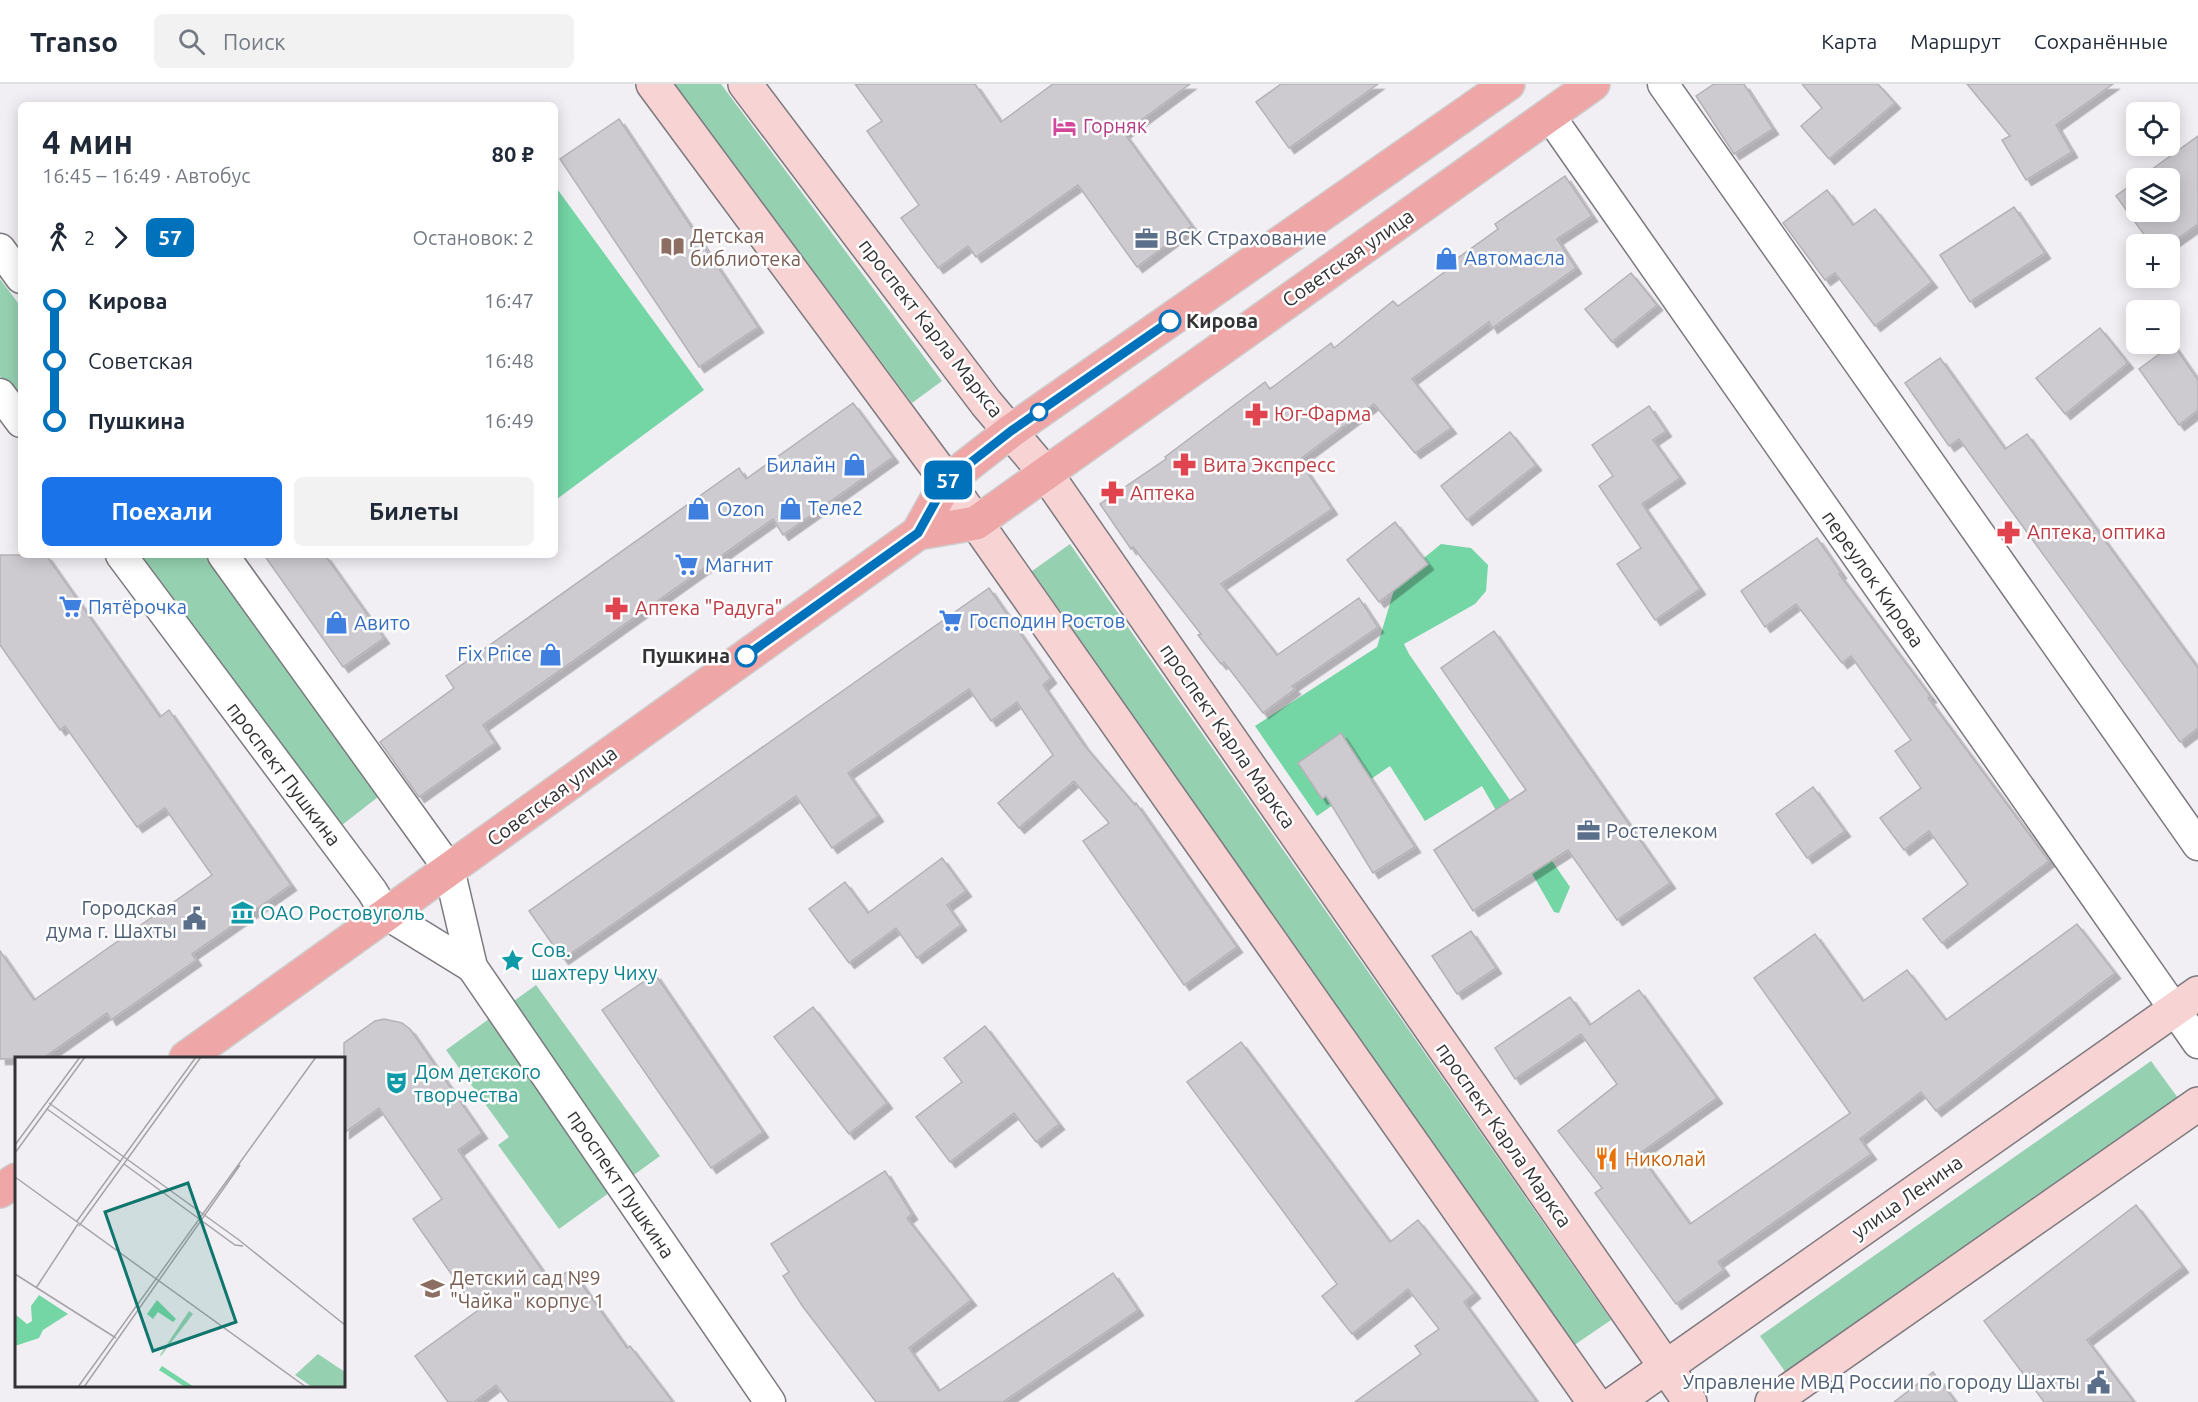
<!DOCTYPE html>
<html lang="ru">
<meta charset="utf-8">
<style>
:root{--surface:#fff;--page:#f2f2f3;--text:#1f2937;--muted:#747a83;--line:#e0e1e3;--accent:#1a73e8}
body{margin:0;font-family:Ubuntu,sans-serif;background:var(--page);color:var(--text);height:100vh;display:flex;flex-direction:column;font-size:22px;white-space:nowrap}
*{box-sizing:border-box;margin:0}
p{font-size:20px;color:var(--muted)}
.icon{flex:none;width:33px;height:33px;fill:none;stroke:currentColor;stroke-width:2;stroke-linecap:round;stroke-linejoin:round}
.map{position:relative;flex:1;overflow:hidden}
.drawer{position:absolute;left:18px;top:18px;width:540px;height:456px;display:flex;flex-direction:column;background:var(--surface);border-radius:9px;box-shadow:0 3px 15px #0003}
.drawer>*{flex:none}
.badge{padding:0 12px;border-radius:9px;font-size:21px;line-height:39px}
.tools{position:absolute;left:2126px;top:18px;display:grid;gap:12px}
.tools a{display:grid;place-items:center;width:54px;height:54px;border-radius:9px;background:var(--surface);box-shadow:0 3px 15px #0003;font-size:30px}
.map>.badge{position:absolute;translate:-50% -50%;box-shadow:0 0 0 3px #fff}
.legs{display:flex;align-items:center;gap:9px;height:66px;padding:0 24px;font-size:20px}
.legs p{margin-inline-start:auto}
.overview{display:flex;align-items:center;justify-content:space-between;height:102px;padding:0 24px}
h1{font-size:33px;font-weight:700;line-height:45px}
.button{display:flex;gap:12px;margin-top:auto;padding:12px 24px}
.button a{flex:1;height:69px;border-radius:9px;background:var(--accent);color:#fff;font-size:24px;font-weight:700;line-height:69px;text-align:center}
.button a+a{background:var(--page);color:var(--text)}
ul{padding:0 24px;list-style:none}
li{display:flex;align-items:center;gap:21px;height:60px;font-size:22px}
li i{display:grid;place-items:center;width:9px;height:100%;margin:0 8px;background:currentColor}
li i::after{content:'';width:15px;height:15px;margin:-8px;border:4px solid;border-radius:50%;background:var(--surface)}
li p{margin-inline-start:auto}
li:first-child i{background:linear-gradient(#0000 50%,currentColor 0)}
li:last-child i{background:linear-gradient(currentColor 50%,#0000 0)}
header{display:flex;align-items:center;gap:36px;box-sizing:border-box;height:84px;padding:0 30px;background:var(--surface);border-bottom:2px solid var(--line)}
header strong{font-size:28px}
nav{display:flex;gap:33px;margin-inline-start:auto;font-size:21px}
.search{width:420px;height:54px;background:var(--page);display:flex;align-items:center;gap:15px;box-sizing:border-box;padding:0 21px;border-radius:9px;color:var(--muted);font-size:22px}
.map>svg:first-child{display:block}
.green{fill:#95d1b1}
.forest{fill:#74d5a5}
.building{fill:#cdcbd0;stroke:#b4b2b6;stroke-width:1.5;filter:url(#shadow)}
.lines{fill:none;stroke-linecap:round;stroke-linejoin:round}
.minor-casing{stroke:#7b797e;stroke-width:33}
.secondary-casing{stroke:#7b797e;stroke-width:36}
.primary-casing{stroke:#cecece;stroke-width:36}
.minor{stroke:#fff;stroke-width:30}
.secondary{stroke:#f7d3d3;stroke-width:33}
.primary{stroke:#eea6a7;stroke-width:33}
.line-1-casing{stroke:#fff;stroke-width:14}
.line-1{stroke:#0072bc;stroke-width:9}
.stop-1-dot{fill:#fff;stroke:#0072bc;stroke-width:3}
.labels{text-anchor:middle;stroke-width:5;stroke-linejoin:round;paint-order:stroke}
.hotel-label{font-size:20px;fill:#b23c85;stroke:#fefeff;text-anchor:start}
.education-label{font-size:20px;fill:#785e54;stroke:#fefeff;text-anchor:start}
.service-label{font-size:20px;fill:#4e5e75;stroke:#fefeff;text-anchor:start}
.street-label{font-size:20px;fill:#333234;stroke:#fefeff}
.shop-label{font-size:20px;fill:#366cbe;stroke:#fefeff;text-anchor:start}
.stop-label{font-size:20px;font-weight:bold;fill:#333234;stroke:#fefeff;text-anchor:start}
.health-label{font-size:20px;fill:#be3a42;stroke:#fefeff;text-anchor:start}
.culture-label{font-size:20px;fill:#0d838f;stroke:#fefeff;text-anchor:start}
.food-label{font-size:20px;fill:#c56008;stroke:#fefeff;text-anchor:start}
.inset-road{fill:none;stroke:#a6a3a7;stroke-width:1.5}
.view{fill:#0f766e;fill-opacity:0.15;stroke:#0f766e;stroke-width:3}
.inset-edge{fill:none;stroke:#333234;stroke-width:3}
</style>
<header>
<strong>Transo</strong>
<div class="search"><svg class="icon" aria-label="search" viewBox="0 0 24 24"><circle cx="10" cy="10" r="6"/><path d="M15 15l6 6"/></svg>Поиск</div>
<nav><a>Карта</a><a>Маршрут</a><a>Сохранённые</a></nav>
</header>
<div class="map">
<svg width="2198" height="1318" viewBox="0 0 2198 1318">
<defs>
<filter id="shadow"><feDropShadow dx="5.5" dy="5.5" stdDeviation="0" flood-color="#0004"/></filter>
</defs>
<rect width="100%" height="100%" fill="#f2eff4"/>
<!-- green -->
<g class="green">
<polygon points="674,0 721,0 942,297 912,319"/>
<polygon points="0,195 21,223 21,320 0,292"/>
<polygon points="1070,460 1611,1236 1573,1262 1032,487"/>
<polygon points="131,471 209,471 387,706 333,748"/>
<polygon points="536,901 660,1072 559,1145 498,1061 509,1053 446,966"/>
<polygon points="2151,977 2178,1014 1786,1289 1760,1252"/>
</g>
<!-- forest -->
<g class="forest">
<polygon points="555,102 704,306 557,415 555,413"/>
<polygon points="1441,460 1471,464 1488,481 1486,507 1475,520 1404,560 1409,570 1570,803 1559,829 1554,828 1482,702 1425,737 1390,682 1317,732 1255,642 1377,563 1397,496"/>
</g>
<!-- building -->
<g class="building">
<polygon points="855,0 975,0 1001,38 1053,0 1190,0 1124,49 1192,142 1137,183 1078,101 976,173 968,162 938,184 901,134 919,121 867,47 882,37"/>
<polygon points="1281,0 1378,0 1289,64 1256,18"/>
<polygon points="1714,0 1744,0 1773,45 1734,70 1696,12"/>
<polygon points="1802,0 1878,0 1895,19 1829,75 1801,42 1822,24"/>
<polygon points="1967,0 2113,0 2056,41 2072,68 2026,96 2002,56 2010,52"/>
<polygon points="619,35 758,243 699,283 560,75"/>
<polygon points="2198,52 2198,140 2170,160 2151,160 2116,112 2136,97 2136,128 2169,128 2169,94 2140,94"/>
<polygon points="1565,92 1592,132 1557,155 1576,184 1492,244 1489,238 1412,295 1451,344 1415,369 1374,320 1299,376 1332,425 1221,500 1277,571 1359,514 1378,543 1292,602 1295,605 1263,629 1224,578 1221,580 1198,551 1201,550 1133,463 1131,465 1100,420 1166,375 1165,373 1265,298 1270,305 1331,259 1334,264 1393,217 1398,222 1450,184 1448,181 1498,145 1495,140"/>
<polygon points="1827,106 1853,141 1875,125 1932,198 1875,242 1835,189 1825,196 1783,139"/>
<polygon points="2014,123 2045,169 1970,218 1940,171"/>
<polygon points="1631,189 1657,221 1612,258 1585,225"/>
<polygon points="2100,244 2128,279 2065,330 2036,294"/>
<polygon points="2173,260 2198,296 2198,326 2179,341 2139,285"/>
<polygon points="1940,274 2005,365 2027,350 2198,584 2198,644 2180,658 1959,355 1949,362 1905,299"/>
<polygon points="853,319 893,373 783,451 773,435 483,641 495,659 419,713 380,658 454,604 446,592 739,384 746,395"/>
<polygon points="1649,322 1666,347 1653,356 1680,394 1642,420 1700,505 1655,536 1617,480 1641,464 1599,402 1613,392 1592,361"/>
<polygon points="1510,348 1536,381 1467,436 1441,402"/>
<polygon points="1395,438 1428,480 1379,518 1347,476"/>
<polygon points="1817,454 1841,489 1839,490 1931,613 1928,614 2049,777 1942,859 1923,835 1968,800 1929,747 1904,766 1880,734 1921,704 1895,667 1911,656 1851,572 1842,579 1796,520 1765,543 1741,507"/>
<polygon points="0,471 46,471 160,633 169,626 291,801 192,870 196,876 111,936 107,929 42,975 0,975 0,867 34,916 212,791 165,724 137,743 65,642 60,646 0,561"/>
<polygon points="264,471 325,471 384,554 343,583"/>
<polygon points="989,504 1051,594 1043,601 1084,661 1135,721 1136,719 1237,863 1184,901 1083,757 1109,739 1074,697 1019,744 998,719 1053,671 1017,618 991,637 969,605 848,689 878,732 832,764 796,712 563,875 529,827"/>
<polygon points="1494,547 1670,799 1617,836 1568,766 1473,827 1434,766 1526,706 1441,584"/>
<polygon points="1341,649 1415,763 1373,789 1326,712 1322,715 1298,679"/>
<polygon points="1813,703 1845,747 1807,774 1776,730"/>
<polygon points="942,774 966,807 947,821 961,841 917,874 896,844 849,879 809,825 845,798 868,829"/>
<polygon points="2077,840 2115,889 1936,1027 1921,1008 1860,1055 1871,1070 1718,1178 1724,1186 1676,1220 1595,1109 1602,1104 1558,1047 1617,1000 1581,950 1515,995 1495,964 1570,913 1590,941 1639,906 1717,1014 1639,1070 1690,1140 1850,1029 1754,894 1815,850 1863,917 1907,886 1946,936"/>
<polygon points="1471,847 1496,884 1457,910 1432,872"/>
<polygon points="655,890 763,1048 711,1084 602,926"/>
<polygon points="813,923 887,1019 849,1050 774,953"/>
<polygon points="384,935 402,939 410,945 482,1049 458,1066 551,1199 571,1185 627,1264 630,1262 673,1318 509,1318 496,1301 474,1318 448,1318 415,1272 477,1227 413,1135 442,1115 379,1024 344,1049 344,959 375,937"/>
<polygon points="985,942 1059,1040 1036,1058 1014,1029 950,1078 916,1033 962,998 944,974"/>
<polygon points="1241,958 1390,1158 1418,1136 1475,1209 1464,1218 1537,1318 1355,1318 1421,1270 1415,1262 1439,1245 1408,1205 1352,1250 1322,1212 1337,1200 1187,998"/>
<polygon points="885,1087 912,1130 907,1134 971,1216 909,1264 939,1307 1113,1189 1138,1226 1003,1318 876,1318 803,1223 783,1192 789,1188 771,1160"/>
<polygon points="2136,1121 2183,1183 2087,1256 2134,1318 2044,1318 1984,1237"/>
<polygon points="1933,1288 1956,1318 1894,1318"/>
</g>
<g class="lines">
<defs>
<g id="minor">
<polyline points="1663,0 2198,761"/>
<polyline points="1549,31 2198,959"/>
<polyline points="0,165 21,194"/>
<polyline points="0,310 21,338"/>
<polyline points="121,471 372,807 386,830 472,883"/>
<polyline points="223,471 449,785 472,883 770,1318"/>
</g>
<g id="secondary">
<polyline points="653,0 947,397 1594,1318"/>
<polyline points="745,0 986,319 1047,391 1690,1318"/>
<polyline points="1616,1318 2198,909"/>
<polyline points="1772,1318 2198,1020"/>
</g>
<g id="primary">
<polyline points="918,449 976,439 1593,0"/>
<polyline points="186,974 918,449 947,397 1011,347 1508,0"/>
<polyline points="0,1107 16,1096"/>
</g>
</defs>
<!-- minor casing -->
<use href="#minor" class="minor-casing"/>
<!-- secondary casing -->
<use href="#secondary" class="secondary-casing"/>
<!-- primary casing -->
<use href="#primary" class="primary-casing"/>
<!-- minor -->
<use href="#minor" class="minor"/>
<!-- secondary -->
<use href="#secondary" class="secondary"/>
<!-- primary -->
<use href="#primary" class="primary"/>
</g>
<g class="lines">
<defs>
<polyline id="line-1" points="746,572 918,449 947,397 1011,347 1170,237"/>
</defs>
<!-- line-1 casing -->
<use href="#line-1" class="line-1-casing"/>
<!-- line-1 -->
<use href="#line-1" class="line-1"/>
</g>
<!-- icons -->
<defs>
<symbol id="hotel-bare" viewBox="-9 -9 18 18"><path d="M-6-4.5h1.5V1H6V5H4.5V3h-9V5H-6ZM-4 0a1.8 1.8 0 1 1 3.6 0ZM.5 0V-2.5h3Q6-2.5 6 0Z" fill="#d1479c" stroke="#fefeff" stroke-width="2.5" paint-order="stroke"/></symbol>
<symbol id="office-bare" viewBox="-9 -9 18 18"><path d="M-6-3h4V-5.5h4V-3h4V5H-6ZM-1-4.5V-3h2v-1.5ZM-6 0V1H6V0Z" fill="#5c6f8a" stroke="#fefeff" stroke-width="2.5" paint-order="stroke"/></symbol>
<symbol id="library-bare" viewBox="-9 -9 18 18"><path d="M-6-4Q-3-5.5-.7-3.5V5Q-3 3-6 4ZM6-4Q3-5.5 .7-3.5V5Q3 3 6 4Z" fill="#8d6e63" stroke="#fefeff" stroke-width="2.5" paint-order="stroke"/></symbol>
<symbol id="shop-bare" viewBox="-9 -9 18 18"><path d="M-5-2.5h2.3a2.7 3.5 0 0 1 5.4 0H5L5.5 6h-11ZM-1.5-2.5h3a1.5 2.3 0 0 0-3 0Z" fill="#3f7fe0" stroke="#fefeff" stroke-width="2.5" paint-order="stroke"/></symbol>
<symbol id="pharmacy-bare" viewBox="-9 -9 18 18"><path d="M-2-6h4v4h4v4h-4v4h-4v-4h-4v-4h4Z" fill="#e0444e" stroke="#fefeff" stroke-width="2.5" paint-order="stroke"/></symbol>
<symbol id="supermarket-bare" viewBox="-9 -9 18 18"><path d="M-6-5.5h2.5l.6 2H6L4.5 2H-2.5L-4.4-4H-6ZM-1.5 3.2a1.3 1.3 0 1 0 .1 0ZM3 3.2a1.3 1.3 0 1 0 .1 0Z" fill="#3f7fe0" stroke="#fefeff" stroke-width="2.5" paint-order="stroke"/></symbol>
<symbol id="museum-bare" viewBox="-9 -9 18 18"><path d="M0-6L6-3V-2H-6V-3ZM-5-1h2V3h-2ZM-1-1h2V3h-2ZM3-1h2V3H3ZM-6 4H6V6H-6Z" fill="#0f9aa8" stroke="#fefeff" stroke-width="2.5" paint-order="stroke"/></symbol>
<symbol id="civic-bare" viewBox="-9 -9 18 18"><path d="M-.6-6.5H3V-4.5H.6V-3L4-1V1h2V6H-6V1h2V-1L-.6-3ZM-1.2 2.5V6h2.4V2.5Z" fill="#5c6f8a" stroke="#fefeff" stroke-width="2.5" paint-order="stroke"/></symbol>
<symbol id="sight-bare" viewBox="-9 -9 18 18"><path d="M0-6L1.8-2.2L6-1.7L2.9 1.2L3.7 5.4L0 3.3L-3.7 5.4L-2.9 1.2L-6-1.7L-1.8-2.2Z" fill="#0f9aa8" stroke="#fefeff" stroke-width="2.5" paint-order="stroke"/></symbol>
<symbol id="theatre-bare" viewBox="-9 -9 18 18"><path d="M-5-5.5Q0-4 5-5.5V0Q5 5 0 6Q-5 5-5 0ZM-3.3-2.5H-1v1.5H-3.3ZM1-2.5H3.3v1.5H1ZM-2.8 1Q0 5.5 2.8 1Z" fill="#0f9aa8" stroke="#fefeff" stroke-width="2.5" paint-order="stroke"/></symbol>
<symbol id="restaurant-bare" viewBox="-9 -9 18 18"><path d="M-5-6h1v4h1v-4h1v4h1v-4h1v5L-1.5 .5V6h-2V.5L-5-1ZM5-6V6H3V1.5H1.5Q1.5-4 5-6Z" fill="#e8710a" stroke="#fefeff" stroke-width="2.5" paint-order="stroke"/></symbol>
<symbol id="school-bare" viewBox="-9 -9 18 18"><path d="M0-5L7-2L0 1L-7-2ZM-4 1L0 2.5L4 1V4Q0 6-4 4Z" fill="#8d6e63" stroke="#fefeff" stroke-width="2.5" paint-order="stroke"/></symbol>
</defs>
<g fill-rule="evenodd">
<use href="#hotel-bare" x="1048" y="26" width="33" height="33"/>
<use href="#office-bare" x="1130" y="138" width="33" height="33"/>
<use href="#library-bare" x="656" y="146" width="33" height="33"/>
<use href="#shop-bare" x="1430" y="158" width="33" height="33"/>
<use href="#pharmacy-bare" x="1240" y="314" width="33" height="33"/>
<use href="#shop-bare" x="838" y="364" width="33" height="33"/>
<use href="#pharmacy-bare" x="1168" y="364" width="33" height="33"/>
<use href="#pharmacy-bare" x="1096" y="392" width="33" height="33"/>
<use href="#shop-bare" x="774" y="408" width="33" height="33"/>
<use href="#shop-bare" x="682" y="408" width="33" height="33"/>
<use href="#pharmacy-bare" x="1992" y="432" width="33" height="33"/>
<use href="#supermarket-bare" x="670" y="464" width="33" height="33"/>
<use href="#supermarket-bare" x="54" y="506" width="33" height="33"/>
<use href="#pharmacy-bare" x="600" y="508" width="33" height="33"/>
<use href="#supermarket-bare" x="934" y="520" width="33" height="33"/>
<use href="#shop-bare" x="320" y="522" width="33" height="33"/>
<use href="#shop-bare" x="534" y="554" width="33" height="33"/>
<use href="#office-bare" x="1572" y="730" width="33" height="33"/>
<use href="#museum-bare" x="226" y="812" width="33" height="33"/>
<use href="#civic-bare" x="178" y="818" width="33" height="33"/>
<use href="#sight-bare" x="496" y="860" width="33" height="33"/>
<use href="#theatre-bare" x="380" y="982" width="33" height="33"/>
<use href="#restaurant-bare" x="1590" y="1058" width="33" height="33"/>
<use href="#school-bare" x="416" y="1188" width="33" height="33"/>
<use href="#civic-bare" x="2082" y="1282" width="33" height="33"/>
</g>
<!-- markers -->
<g class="stop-1-dot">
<circle cx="1170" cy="237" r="10"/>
<circle cx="1039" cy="328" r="8"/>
<circle cx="746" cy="572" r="10"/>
</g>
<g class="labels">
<!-- hotel labels -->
<g class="hotel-label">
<text x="1083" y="49">Горняк</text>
</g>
<!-- education labels -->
<g class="education-label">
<text x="690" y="159">Детская<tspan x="690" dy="23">библиотека</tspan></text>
<text x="450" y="1201">Детский сад №9<tspan x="450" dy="23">"Чайка" корпус 1</tspan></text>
</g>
<!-- service labels -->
<g class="service-label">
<text x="1165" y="161">ВСК Страхование</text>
<text x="1606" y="754">Ростелеком</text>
<text x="177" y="831" text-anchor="end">Городская<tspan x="177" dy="23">дума г. Шахты</tspan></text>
<text x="2080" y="1305" text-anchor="end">Управление МВД России по городу Шахты</text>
</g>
<!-- street labels -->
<g class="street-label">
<text transform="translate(1348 174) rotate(-35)" y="7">Советская улица</text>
<text transform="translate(931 244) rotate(52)" y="7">проспект Карла Маркса</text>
<text transform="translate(1873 495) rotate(55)" y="7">переулок Кирова</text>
<text transform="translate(1228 652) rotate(55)" y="7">проспект Карла Маркса</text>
<text transform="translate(284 690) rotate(53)" y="7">проспект Пушкина</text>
<text transform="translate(552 712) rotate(-36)" y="7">Советская улица</text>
<text transform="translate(1504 1051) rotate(55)" y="7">проспект Карла Маркса</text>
<text transform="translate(621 1100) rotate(56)" y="7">проспект Пушкина</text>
<text transform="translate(1907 1113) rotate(-35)" y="7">улица Ленина</text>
</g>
<!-- shop labels -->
<g class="shop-label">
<text x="1464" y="181">Автомасла</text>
<text x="836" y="388" text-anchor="end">Билайн</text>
<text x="808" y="431">Теле2</text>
<text x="717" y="432">Ozon</text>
<text x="705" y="488">Магнит</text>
<text x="88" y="530">Пятёрочка</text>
<text x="969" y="544">Господин Ростов</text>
<text x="354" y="546">Авито</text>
<text x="532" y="577" text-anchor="end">Fix Price</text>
</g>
<!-- stop labels -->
<g class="stop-label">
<text x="1186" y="244">Кирова</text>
<text x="730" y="579" text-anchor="end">Пушкина</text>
</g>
<!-- health labels -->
<g class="health-label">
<text x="1274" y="337">Юг-Фарма</text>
<text x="1203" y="388">Вита Экспресс</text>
<text x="1130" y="416">Аптека</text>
<text x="2027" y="455">Аптека, оптика</text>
<text x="635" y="531">Аптека "Радуга"</text>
</g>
<!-- culture labels -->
<g class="culture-label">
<text x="260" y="836">ОАО Ростовуголь</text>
<text x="531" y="873">Сов.<tspan x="531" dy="23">шахтеру Чиху</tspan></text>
<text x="414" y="995">Дом детского<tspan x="414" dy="23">творчества</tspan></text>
</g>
<!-- food labels -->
<g class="food-label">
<text x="1625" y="1082">Николай</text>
</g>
</g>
<!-- overview -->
<g transform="translate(15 973)">
<rect width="330" height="330" fill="#f2eff4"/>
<path d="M174,254L178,257L146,299L145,298ZM303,297L330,315V330H297L280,318Z" fill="#95d1b1"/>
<path d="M24,238L53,257L28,273L24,281L0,289V257L12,267L17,264L16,249ZM142,243L161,262L158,265L143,255L138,262L132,257ZM147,309L179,330H170L144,313Z" fill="#74d5a5"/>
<path class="inset-road" d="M34,46L109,100M32,52L106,105M0,88L65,0M0,96L70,0M109,100L224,183L330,268M109,107L220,188L228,189M0,120L291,330M62,164L181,0M64,169L186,0M0,217L101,281M21,231L63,167M63,330L301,0M69,330L225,108"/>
<path class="view" d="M173,126L221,265L138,294L90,155Z"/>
<rect width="330" height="330" class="inset-edge"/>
</g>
</svg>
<div class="tools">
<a><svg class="icon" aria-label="locate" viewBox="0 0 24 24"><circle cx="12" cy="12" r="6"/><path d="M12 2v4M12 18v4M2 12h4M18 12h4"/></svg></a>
<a><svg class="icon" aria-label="layers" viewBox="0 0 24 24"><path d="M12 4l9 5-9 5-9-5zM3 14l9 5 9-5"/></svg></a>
<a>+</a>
<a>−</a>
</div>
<b class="badge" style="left:948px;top:396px;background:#0072bc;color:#fff">57</b>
<section class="drawer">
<div class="overview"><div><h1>4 мин</h1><p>16:45 – 16:49 · Автобус</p></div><b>80 ₽</b></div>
<div class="legs"><svg class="icon" aria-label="walk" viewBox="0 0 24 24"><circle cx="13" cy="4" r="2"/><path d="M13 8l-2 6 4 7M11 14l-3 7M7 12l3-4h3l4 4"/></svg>2<svg class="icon" aria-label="forward" viewBox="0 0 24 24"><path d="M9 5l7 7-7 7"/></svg><b class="badge" style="background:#0072bc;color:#fff">57</b><p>Остановок: 2</p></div>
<ul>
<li><i style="color:#0072bc"></i><b>Кирова</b><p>16:47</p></li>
<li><i style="color:#0072bc"></i><span>Советская</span><p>16:48</p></li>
<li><i style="color:#0072bc"></i><b>Пушкина</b><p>16:49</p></li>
</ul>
<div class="button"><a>Поехали</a><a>Билеты</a></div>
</section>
</div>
